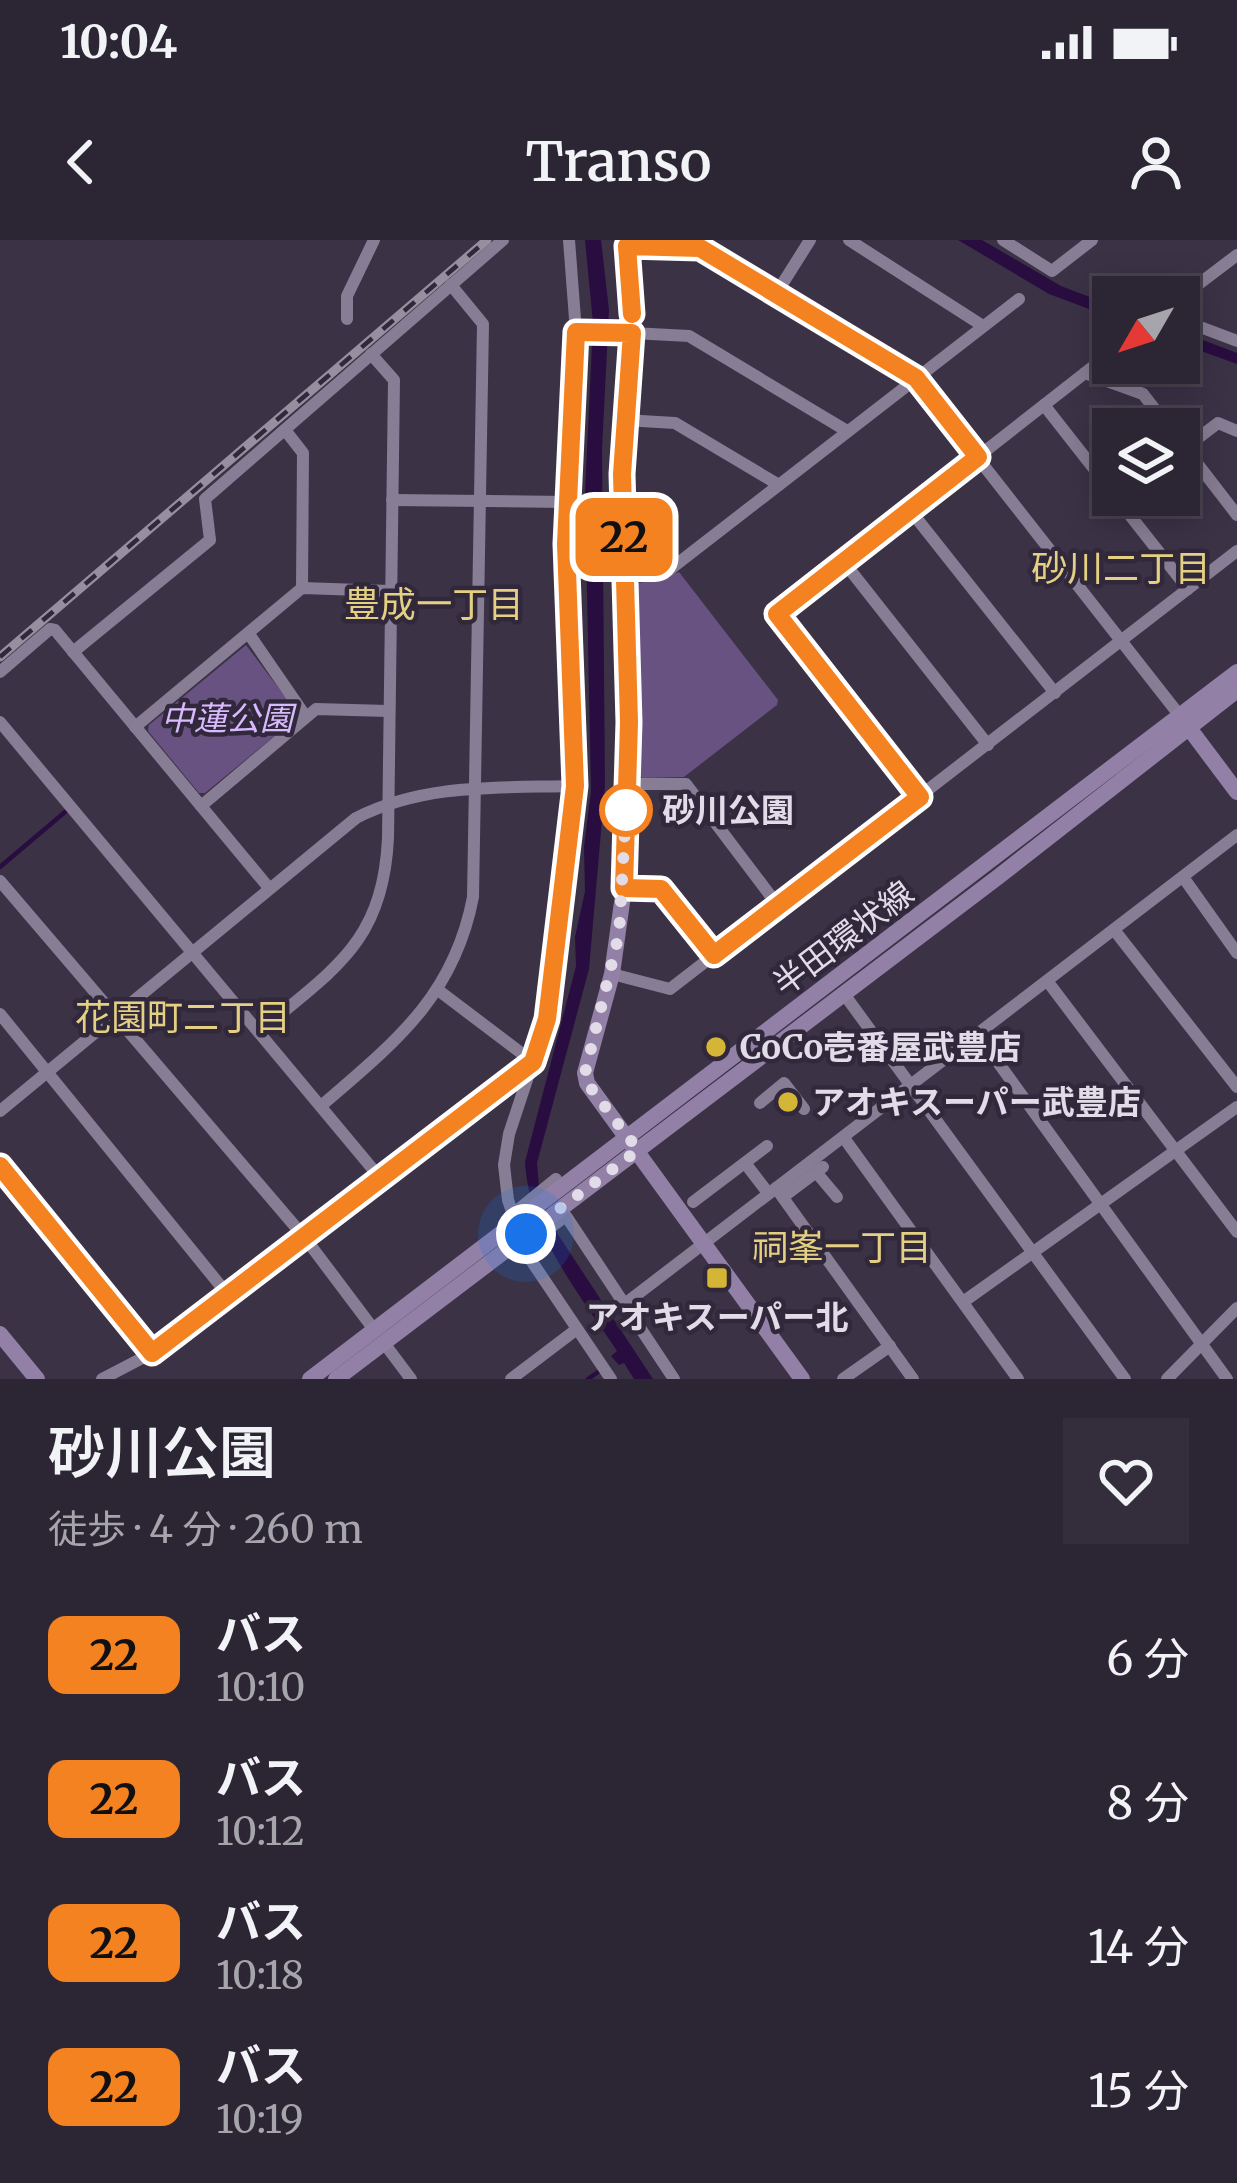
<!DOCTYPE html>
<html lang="ja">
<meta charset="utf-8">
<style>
:root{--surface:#2c2634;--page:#342e3c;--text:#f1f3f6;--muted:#a6a5ac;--line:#48434f}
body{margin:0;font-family:Merriweather,"Noto Sans JP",serif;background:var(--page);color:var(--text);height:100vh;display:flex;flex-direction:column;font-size:45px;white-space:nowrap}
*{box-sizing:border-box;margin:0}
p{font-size:39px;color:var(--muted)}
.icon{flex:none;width:66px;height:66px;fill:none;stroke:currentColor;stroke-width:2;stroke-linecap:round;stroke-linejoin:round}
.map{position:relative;height:1139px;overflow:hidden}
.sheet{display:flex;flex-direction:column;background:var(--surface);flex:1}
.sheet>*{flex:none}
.badge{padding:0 24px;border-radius:18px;font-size:42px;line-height:78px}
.needle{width:78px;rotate:231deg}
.fabs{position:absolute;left:1092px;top:36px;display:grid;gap:24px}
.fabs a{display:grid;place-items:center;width:108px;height:108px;border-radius:0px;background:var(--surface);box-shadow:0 6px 30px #0003,0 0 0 3px var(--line);font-size:60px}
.you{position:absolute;width:60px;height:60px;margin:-30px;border:9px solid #fff;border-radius:50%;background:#1a73e8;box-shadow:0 0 0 18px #1a73e833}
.map>.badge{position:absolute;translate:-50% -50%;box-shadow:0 0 0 6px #fff}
.round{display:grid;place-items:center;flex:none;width:126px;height:126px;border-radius:0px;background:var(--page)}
.headline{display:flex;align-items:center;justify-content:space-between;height:204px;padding:0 48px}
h1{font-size:57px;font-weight:600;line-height:90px}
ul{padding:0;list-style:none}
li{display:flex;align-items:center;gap:36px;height:144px;padding:0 48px}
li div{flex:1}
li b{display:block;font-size:45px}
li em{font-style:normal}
li .badge{min-width:132px;font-weight:700;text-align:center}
.status{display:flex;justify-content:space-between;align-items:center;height:84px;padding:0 60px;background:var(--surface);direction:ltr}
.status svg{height:33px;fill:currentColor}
header{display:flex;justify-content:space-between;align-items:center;height:156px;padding:0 48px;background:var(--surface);font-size:54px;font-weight:600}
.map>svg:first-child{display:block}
.green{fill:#685281}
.water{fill:#290d40}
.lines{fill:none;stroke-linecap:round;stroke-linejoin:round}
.stream{stroke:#290d40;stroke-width:4.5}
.street{stroke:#877d94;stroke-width:12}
.secondary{stroke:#9280a7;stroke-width:16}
.rail-casing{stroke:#978fa0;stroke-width:9}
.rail{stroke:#31283c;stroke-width:4.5;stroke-dasharray:14;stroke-linecap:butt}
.line-casing{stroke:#fff;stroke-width:27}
.line{stroke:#f58220;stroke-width:18}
.walk{stroke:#e2dce9;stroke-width:12;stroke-dasharray:0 21.6}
.stop-dot{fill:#fff;stroke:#f58220;stroke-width:6}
.poi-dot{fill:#d5b535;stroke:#31283c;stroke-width:4.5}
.labels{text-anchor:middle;stroke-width:9;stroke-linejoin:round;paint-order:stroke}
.park-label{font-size:33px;font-style:italic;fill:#d8bafd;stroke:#31283c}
.stop-label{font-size:33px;font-weight:bold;fill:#e2dce9;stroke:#31283c;text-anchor:start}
.street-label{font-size:33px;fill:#e2dce9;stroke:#31283c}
.poi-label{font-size:33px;font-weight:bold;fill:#e2dce9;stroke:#31283c;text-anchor:start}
.neighbourhood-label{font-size:36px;fill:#e4d082;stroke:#31283c}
</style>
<div class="status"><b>10:04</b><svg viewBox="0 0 49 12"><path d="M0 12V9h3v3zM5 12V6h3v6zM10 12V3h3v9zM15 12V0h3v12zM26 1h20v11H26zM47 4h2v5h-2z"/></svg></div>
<header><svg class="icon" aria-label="back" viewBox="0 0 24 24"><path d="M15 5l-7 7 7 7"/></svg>Transo<svg class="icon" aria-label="person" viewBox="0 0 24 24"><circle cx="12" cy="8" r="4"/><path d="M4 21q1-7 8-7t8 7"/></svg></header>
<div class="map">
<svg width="1237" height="1139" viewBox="0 0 1237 1139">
<rect width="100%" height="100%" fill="#3b3246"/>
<!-- green -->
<g class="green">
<polygon points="679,332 778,460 777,465 684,537 642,538 638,533 636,344"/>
<polygon points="246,405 295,470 294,480 205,553 199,553 148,491 149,485"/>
</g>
<!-- water -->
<g class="water">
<path d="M585,0H601L609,70L602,209L605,546L589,729L537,923L539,946L557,993L653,1139H634L624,1123L619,1125L611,1116L617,1111C579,1053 529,994 525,922L576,726L575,697L585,651L584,607L591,551L585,253L593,83Z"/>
<polygon points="958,0 982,0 1061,46 1113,66 1113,78 1049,54"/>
<polygon points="1179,91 1237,113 1237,124 1179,103"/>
</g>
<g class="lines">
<!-- stream -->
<g class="stream">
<polyline points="0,627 65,572"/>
<polyline points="588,1139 598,1132"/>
</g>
<!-- street -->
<g class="street">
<polyline points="849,0 983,86"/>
<polyline points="1003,0 1052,31 1092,0"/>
<polyline points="627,6 700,8 915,138 1184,481"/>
<polyline points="776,54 810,0"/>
<polyline points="1179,59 1237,15"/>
<polyline points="347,79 347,56 374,0"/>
<polyline points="1179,79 1237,101"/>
<polyline points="632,93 689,96 847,191"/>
<polyline points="1085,133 1143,154 1170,189"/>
<polyline points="1044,165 1113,253"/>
<polyline points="624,180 675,183 779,245"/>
<polyline points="285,190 303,213 302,348"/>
<polyline points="1179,200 1237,275"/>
<polyline points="1185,208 1218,183 1237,191"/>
<polyline points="1114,255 1188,349"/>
<polyline points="392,260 567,262"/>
<polyline points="910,270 1055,453"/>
<polyline points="843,321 988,505"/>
<polyline points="626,335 664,334 1019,59"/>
<polyline points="249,394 306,477"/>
<polyline points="73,412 210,300 205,259 503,0"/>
<polyline points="0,432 50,389 55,390 269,648"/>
<polyline points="0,482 381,939"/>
<polyline points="135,487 302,348 390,351"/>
<polyline points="627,544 686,544 779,667"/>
<polyline points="920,558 777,374 1113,111"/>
<polyline points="201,566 316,469 388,471"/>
<polyline points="1183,637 1237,713"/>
<polyline points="0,641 305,998 375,1091"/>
<polyline points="624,648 661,649 714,715"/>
<polyline points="1115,691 1237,847"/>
<polyline points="612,734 670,749 1237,311"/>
<polyline points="1048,742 1237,992"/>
<polyline points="844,754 1125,1139"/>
<polyline points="0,774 228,1055"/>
<path d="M259,792C333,729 383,704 388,598L394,140L371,114"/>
<polyline points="979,796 1227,1139"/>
<polyline points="760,863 784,843 804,869"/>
<path d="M321,866C394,803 454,757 473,657L483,84L451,45"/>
<path d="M0,871L356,578C425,543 498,548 575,546"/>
<polyline points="844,898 1018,1139"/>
<polyline points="745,923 765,949"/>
<polyline points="0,926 152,1113"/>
<polyline points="816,932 837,957"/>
<polyline points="776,948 913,1139"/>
<polyline points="787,954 823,927"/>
<polyline points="693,962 767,906"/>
<polyline points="519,969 556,939"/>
<polyline points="516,983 508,960 504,925 509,894 547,779 575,546 566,304 576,92 569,0"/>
<polyline points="518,1001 611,1139"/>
<polyline points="531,1002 566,976 674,1139"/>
<polyline points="963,1062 1237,867"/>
<polyline points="626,1063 1237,595"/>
<polyline points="384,1103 411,1139"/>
<polyline points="102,1139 152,1113 533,822 438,750"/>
<polyline points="511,1139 577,1089"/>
<polyline points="843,1139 890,1106"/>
<polyline points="1167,1139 1237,1068"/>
</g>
<!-- secondary -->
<g class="secondary">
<polyline points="626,0 632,74 622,234 629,482 624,648 612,734 585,833 587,843 802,1139"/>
<polyline points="576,92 632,93"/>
<polyline points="1189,488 1237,552"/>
<polyline points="0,1094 37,1139"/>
<polyline points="310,1139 1237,432"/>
<polyline points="336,1139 998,637 1237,450"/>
</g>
<defs>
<polyline id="rail" points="0,417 487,0"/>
</defs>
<!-- rail casing -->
<use href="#rail" class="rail-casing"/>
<!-- rail -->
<use href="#rail" class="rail"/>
</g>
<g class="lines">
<defs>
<polyline id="line" points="0,926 152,1113 533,822 547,779 575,546 566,304 576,92 632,93 622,234 629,482 624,648 661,649 714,715 920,557 777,374 978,217 916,138 846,96 700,8 627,6 632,74"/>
</defs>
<!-- line casing -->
<use href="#line" class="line-casing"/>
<!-- line -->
<use href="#line" class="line"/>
<!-- walk -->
<polyline class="walk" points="526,994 638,910 587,843 585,833 619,694 626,570"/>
</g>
<!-- markers -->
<circle class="stop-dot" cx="626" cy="570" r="24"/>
<g class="poi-dot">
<circle cx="716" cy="807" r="12"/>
<circle cx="788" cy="862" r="12"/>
<rect x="705" y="1026" width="24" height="24" rx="6"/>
</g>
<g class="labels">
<!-- park labels -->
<g class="park-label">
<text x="227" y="490">中蓮公園</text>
</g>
<!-- stop labels -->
<g class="stop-label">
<text x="662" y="582">砂川公園</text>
</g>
<!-- street labels -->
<g class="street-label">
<text transform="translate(843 698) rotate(-37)" y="12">半田環状線</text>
</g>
<!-- poi labels -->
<g class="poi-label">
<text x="740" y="819">CoCo壱番屋武豊店</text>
<text x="812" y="874">アオキスーパー武豊店</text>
<text x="717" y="1089" text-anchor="middle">アオキスーパー北</text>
</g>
<!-- neighbourhood labels -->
<g class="neighbourhood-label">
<text x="1121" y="341">砂川二丁目</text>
<text x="434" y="377">豊成一丁目</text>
<text x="183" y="790">花園町二丁目</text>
<text x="842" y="1020">祠峯一丁目</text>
</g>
</g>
</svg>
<div class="fabs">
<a><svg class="needle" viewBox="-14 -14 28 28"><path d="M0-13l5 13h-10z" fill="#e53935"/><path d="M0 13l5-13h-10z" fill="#a6a5ac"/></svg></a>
<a><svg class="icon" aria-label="layers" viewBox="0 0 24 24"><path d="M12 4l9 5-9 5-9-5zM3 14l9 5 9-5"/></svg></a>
</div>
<div class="you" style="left:526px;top:994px"></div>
<b class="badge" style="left:624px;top:297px;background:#f58220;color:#111">22</b>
</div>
<section class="sheet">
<div class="headline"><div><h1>砂川公園</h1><p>徒歩 · 4 分 · 260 m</p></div><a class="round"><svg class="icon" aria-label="heart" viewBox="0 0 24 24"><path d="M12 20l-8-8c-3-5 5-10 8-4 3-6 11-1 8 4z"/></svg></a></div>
<ul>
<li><span class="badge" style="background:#f58220;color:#111">22</span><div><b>バス</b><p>10:10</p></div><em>6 分</em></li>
<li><span class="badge" style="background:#f58220;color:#111">22</span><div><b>バス</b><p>10:12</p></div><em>8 分</em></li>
<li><span class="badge" style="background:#f58220;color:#111">22</span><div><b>バス</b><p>10:18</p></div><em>14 分</em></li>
<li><span class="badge" style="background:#f58220;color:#111">22</span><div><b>バス</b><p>10:19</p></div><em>15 分</em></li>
</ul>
</section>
